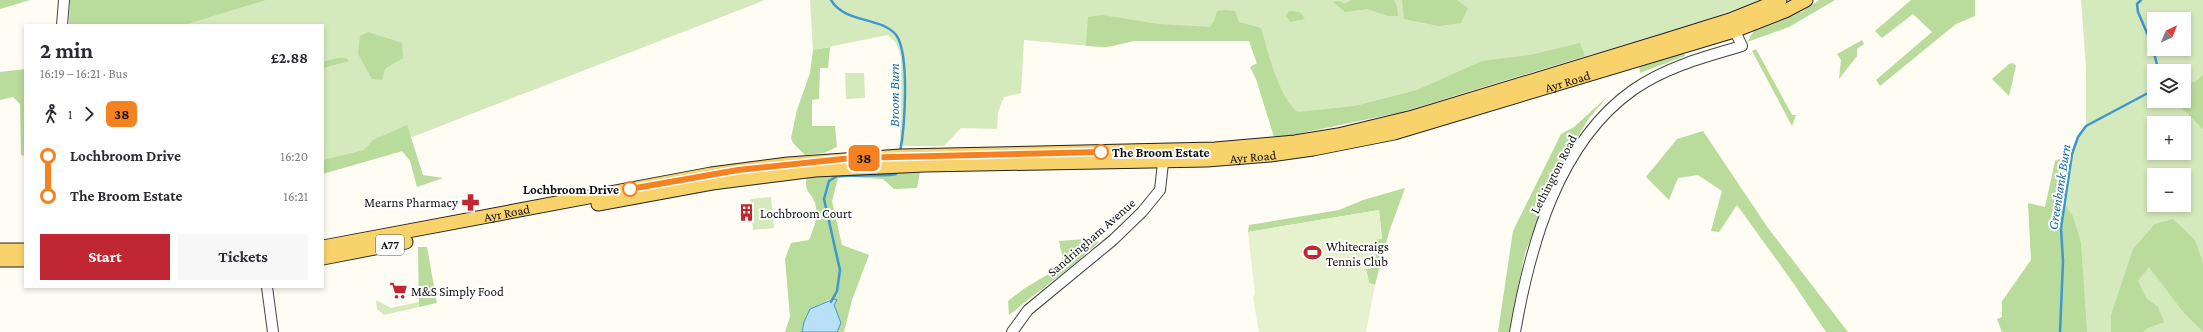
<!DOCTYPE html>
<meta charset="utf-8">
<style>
:root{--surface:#fff;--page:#f7f7f7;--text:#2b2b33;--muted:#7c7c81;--accent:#c12732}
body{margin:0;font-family:"Crimson Pro",serif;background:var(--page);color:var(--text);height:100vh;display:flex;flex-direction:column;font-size:15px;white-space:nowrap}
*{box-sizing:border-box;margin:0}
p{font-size:13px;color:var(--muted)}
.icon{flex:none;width:22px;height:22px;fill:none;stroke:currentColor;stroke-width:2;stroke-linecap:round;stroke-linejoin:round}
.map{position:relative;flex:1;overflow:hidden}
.panel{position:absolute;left:24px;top:24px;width:300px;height:264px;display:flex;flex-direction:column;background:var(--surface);border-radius:0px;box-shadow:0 2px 6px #0003}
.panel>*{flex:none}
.badge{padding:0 8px;border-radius:6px;font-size:14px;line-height:26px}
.needle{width:26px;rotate:43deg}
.tools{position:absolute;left:2147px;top:12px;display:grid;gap:8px}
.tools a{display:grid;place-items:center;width:44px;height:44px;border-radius:0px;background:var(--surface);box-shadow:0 2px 6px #0003;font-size:20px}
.map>.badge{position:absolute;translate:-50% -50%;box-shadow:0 0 0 2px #fff}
.legs{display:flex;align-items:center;gap:6px;height:44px;padding:0 16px;font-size:13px}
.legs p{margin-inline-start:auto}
.summary{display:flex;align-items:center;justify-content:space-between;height:68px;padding:0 16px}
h1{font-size:22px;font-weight:700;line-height:30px}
.button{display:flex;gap:8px;margin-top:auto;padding:8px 16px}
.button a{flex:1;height:46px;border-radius:0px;background:var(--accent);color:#fff;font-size:16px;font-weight:700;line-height:46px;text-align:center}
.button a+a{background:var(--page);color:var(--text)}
ul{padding:0 16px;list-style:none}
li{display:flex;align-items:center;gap:14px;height:40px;font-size:15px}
li i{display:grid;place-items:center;width:6px;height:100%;margin:0 5px;background:currentColor}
li i::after{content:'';width:10px;height:10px;margin:-5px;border:3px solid;border-radius:50%;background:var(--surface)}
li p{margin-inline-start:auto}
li:first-child i{background:linear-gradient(#0000 50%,currentColor 0)}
li:last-child i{background:linear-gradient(currentColor 50%,#0000 0)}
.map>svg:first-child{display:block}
.green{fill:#d5eabc;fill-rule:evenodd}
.forest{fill:#b9db9b}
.pitch{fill:#e6f1ce}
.water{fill:#b8e0f6;stroke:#3e98ce}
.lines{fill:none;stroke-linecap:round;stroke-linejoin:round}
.stream{stroke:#3e98ce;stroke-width:2.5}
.minor-casing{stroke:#434343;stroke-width:12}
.major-casing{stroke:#212121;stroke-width:15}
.minor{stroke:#fff;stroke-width:10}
.major{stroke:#f8d26a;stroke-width:13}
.line-1-casing{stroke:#fff;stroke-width:9}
.line-1{stroke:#f58220;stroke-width:6}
.stop-1-dot{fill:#fff;stroke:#f58220;stroke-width:2}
.labels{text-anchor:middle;stroke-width:4;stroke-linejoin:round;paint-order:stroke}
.shield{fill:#fff;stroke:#585858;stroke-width:1}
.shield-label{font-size:12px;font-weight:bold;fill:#101010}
.street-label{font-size:13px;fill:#101010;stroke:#fff}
.stop-label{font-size:13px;font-weight:bold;fill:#101010;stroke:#fff;text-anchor:start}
.poi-label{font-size:13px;fill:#101010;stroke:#fff;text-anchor:start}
.water-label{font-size:14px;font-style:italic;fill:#186aa4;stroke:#fff}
</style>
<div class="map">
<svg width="2203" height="332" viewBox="0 0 2203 332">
<rect width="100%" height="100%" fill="#fffcf3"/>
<!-- green -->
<g class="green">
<polygon points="70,0 765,0 407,139 410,149 323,173 323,25 69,25"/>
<polygon points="810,0 1764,0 1678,29 1488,85 1283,137 1249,41 1134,41 1101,47 1024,40 1021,93 1004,97 998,112 997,129 961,128 944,146 900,146 901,57 896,43 888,35 813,50"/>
<path d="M2081,0H2203V332H2060L2061,228L2072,154L2078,137L2086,126V68ZM2154,19H2184V49H2154ZM2154,71H2184V101H2154ZM2154,123H2184V153H2154ZM2154,175H2184V205H2154Z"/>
<polygon points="845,73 864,73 865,98 846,99"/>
<polygon points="771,197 774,228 753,230 750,199"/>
<polygon points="376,300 391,308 419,302 419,307 384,315 377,309"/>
</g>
<!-- forest -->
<g class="forest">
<polygon points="0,0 30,0 0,9"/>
<polygon points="70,0 266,0 184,25 69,25"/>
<polygon points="1351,0 1394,0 1397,6 1398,16 1388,16 1367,9 1345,12 1333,2 1339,1 1344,4"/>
<polygon points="1402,0 1457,0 1468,8 1461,23 1439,26 1404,19"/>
<polygon points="1819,0 1835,0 1789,27 1747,42 1754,31 1803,11"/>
<polygon points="1911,0 1975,0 1975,16 1956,24 1880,86 1876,80 1932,32 1913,14 1882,38 1875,31"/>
<path d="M1225,10L1235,11L1239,22L1261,28C1267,49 1280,101 1298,112L1355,106L1417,90L1482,61L1530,55L1580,43L1585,56L1402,112L1283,137H1274L1256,79L1250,67L1257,63L1249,41H1134L1108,47L1086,46L1088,17L1102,15L1158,24L1210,27L1214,21L1217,11Z"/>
<polygon points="1289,11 1300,12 1305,19 1290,22 1286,16"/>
<polygon points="368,32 402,43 403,58 385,69 382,80 372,79 358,54 360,36"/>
<polygon points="1862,40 1864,44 1857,49 1857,56 1839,79 1841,60 1837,54"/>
<polygon points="830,47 828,68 820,68 819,99 812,100 812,126 835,126 837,147 824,153 805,155 793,143 791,138 797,110 810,73 813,50"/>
<polygon points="1756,49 1792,115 1796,115 1792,126 1752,51"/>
<polygon points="1683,52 1685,56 1640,73 1639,65"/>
<polygon points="338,58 346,58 349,61 323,68 323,62"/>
<polygon points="2013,63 2016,66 2009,96 1992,79 2009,64"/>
<polygon points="25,69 25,156 21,155 20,104 13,97 0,100 0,72"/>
<polygon points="2203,75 2203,129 2175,101 2184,101 2184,83 2195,82"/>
<polygon points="1608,96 1589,118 1554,177 1525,253 1509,332 1498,332 1513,231 1561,134 1574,127"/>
<polygon points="407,125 423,175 443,178 417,187 410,161 402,151 323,174 323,160 364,150 373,140"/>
<polygon points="1703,131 1768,228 1848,332 1826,332 1794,284 1737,205 1719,232 1711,231 1722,191 1698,175 1678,178 1669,200 1646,177 1677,139"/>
<polygon points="2072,154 2064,204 2073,216 2081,243 2087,332 2002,332 1997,319 2002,317 2002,301 2031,260 2028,203 2045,207 2055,161"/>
<path d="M881,172H920L917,188L894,189L883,179L851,177L838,178L832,201L842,245L869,255L852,300L844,332H837L841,323L834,305L836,300H828L824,304L810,309L804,322L802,332H785L790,317L785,259L791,243L809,240C814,228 819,216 815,203C812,193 803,192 807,177Z"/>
<polygon points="1405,188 1389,232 1375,285 1369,283 1366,269 1377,267 1374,240 1382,238 1379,210 1248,232 1249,225 1339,210 1363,200"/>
<polygon points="2173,219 2195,240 2203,263 2203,332 2184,313 2149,267 2138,281 2146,298 2158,307 2164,322 2146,329 2143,332 2111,332 2111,315 2133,249 2155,224"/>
<path d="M1085,239L1099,242C1071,269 1039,290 1009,315L1008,301L1025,288L1064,265L1059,241Z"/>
<polygon points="418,247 427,247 437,303 419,307"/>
</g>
<!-- pitch -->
<polygon class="pitch" points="1379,210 1382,239 1374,240 1377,267 1366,269 1369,283 1375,285 1366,332 1259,332 1253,298 1255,294 1248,232"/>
<!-- water -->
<polygon class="water" points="834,299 837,300 834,305 841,323 837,332 802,332 804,322 810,309"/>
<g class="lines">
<!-- stream -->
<g class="stream">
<path d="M831,0C841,18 866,18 884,26C888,28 896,33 898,38C909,60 905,127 900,152"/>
<polyline points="2141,0 2137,4 2138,12 2150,40 2159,71"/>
<polyline points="831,302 837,291 840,270 824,199 829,181 837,176 890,175 896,174 897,171"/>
<polyline points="2060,332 2063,261 2061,228 2072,154 2078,137 2086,126 2148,93 2154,87"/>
</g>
<defs>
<g id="minor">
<polyline points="62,25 64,0"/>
<polyline points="267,287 273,332"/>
<polyline points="1012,332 1028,310 1113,240 1142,212 1160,190 1164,154"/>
<path d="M1515,332C1530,246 1558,143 1633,90C1666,67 1704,57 1742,46L1732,25"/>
</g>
<g id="major">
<path id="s1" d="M598,204L712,183L815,170L924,165L1207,160L1270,155L1313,149L1394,133L1734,31L1785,11L1806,0"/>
<path id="s2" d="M323,247L711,174L788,164L901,156L1215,149L1295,142L1338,135L1413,117L1666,40L1730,20L1780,0"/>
<polyline points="0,250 25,250"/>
<polyline points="323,258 406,242"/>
<polyline points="0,260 25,260"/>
</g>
</defs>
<!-- minor casing -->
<use href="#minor" class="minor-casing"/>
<!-- major casing -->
<use href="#major" class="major-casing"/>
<!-- minor -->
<use href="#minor" class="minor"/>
<!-- major -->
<use href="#major" class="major"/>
</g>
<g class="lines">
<defs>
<polyline id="line-1" points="630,189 738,170 852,158 1101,152"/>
</defs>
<!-- line-1 casing -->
<use href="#line-1" class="line-1-casing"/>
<!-- line-1 -->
<use href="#line-1" class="line-1"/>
</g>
<!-- icons -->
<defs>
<symbol id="pharmacy-bare" viewBox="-9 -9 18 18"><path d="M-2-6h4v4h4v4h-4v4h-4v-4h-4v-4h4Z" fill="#c12732" stroke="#fff" stroke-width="2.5" paint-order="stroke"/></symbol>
<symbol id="building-bare" viewBox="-9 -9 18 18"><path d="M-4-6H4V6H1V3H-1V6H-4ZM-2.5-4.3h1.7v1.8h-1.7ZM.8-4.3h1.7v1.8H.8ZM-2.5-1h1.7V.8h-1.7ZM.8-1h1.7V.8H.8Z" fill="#c12732" stroke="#fff" stroke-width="2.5" paint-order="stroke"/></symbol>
<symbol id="stadium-bare" viewBox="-9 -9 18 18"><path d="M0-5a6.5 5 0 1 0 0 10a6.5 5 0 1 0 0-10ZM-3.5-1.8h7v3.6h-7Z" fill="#c12732" stroke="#fff" stroke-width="2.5" paint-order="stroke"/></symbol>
<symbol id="supermarket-bare" viewBox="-9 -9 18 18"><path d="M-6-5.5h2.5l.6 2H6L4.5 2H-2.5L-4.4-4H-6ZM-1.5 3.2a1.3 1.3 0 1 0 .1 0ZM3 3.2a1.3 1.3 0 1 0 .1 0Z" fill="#c12732" stroke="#fff" stroke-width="2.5" paint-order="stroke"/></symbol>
</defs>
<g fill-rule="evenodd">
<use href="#pharmacy-bare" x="458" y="190" width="25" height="25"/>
<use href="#building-bare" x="734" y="200" width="25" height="25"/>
<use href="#stadium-bare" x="1300" y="240" width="25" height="25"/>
<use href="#supermarket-bare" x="386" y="278" width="25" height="25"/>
</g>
<!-- markers -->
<g class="stop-1-dot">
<circle cx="1101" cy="152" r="7"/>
<circle cx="630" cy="189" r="7"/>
</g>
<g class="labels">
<!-- shield labels -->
<rect class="shield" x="376" y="235" width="28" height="20" rx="3"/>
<g class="shield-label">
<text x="390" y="249">A77</text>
</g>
<!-- street labels -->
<g class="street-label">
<text dy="5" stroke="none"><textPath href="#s1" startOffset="982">Ayr Road</textPath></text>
<text dy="5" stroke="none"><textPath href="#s1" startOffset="658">Ayr Road</textPath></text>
<text transform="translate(1553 174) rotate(-63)" y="5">Lethington Road</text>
<text dy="5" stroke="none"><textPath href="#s2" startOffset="187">Ayr Road</textPath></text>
<text transform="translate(1091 237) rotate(-41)" y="5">Sandringham Avenue</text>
</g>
<!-- stop labels -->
<g class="stop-label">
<text x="1112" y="157">The Broom Estate</text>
<text x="619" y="194" text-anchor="end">Lochbroom Drive</text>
</g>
<!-- poi labels -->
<g class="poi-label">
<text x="458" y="207" text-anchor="end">Mearns Pharmacy</text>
<text x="760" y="218">Lochbroom Court</text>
<text x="1326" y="251">Whitecraigs<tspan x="1326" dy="15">Tennis Club</tspan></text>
<text x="411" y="296">M&amp;S Simply Food</text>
</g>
<!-- water labels -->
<g class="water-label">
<text transform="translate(894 95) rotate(-90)" y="5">Broom Burn</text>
<text transform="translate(2059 187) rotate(-81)" y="5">Greenbank Burn</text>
</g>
</g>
</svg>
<div class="tools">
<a><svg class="needle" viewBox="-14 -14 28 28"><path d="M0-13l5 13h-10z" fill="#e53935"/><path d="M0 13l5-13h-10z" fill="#7c7c81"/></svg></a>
<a><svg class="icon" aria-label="layers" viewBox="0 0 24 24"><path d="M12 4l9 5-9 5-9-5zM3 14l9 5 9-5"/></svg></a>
<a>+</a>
<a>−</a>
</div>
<b class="badge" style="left:864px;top:158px;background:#f58220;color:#111">38</b>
<section class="panel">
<div class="summary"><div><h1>2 min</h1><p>16:19 – 16:21 · Bus</p></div><b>£2.88</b></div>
<div class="legs"><svg class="icon" aria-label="walk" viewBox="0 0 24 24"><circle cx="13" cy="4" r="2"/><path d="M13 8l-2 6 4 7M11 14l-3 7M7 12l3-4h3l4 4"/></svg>1<svg class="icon" aria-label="forward" viewBox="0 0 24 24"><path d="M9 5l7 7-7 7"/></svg><b class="badge" style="background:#f58220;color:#111">38</b></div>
<ul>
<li><i style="color:#f58220"></i><b>Lochbroom Drive</b><p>16:20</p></li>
<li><i style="color:#f58220"></i><b>The Broom Estate</b><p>16:21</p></li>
</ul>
<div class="button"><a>Start</a><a>Tickets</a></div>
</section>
</div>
